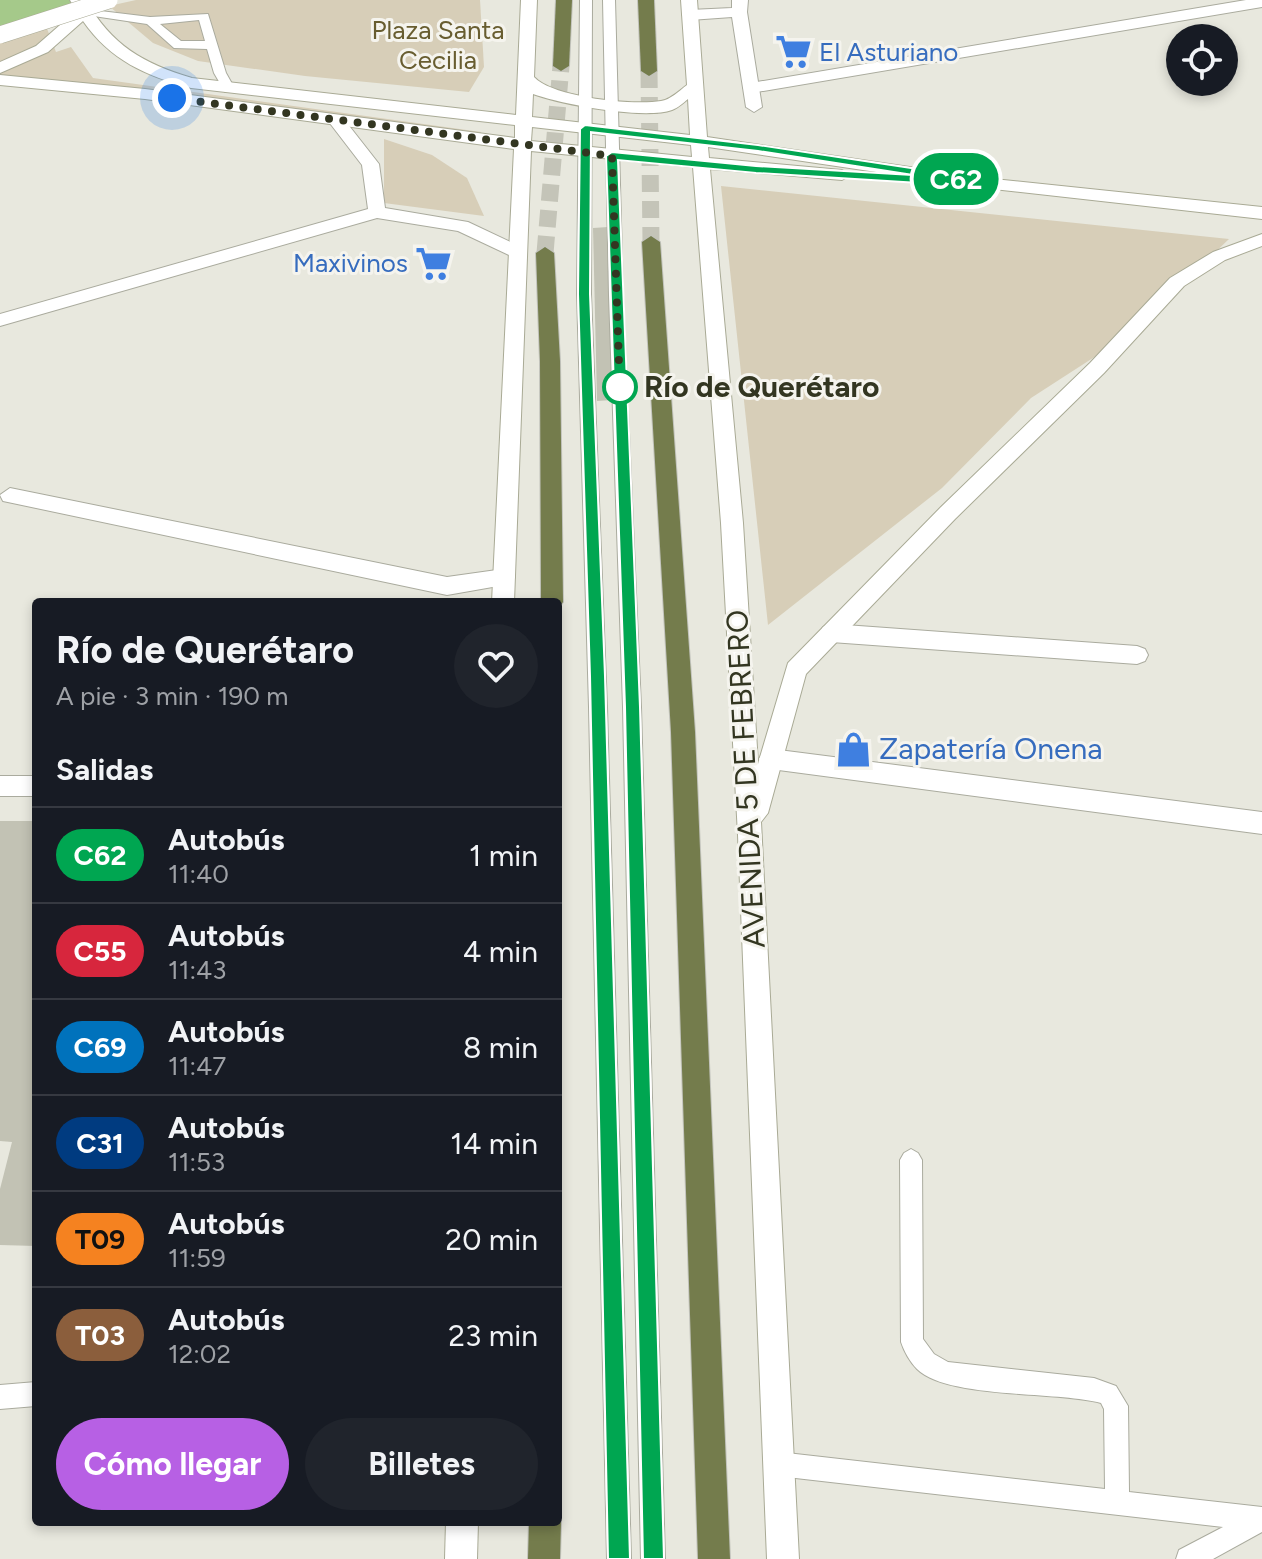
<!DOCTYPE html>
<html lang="es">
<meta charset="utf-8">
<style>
:root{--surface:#171b24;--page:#20242c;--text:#f1f3f6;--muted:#9ea1a6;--line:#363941;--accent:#b760e4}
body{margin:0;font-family:Figtree,sans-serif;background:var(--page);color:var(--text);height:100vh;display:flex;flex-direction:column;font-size:30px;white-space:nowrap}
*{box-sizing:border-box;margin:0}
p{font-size:26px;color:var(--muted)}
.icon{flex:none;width:44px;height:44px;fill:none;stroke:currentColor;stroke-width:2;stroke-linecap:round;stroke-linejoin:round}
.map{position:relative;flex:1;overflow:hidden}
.sheet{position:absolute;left:32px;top:598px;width:530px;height:928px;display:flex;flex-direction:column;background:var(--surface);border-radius:8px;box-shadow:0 4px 12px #0003}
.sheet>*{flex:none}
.badge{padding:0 16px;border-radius:26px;font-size:28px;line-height:52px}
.tools{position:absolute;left:1166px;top:24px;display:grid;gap:16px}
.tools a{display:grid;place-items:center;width:72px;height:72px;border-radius:50%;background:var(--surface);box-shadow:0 4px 12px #0003;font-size:40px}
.you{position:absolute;width:40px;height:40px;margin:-20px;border:6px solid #fff;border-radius:50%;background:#1a73e8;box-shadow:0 0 0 12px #1a73e833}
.map>.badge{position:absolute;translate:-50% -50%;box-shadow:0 0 0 4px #fff}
h2{padding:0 24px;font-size:30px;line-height:72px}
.round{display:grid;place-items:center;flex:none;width:84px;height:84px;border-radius:42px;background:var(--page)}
.head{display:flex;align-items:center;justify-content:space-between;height:136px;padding:0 24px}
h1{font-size:38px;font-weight:700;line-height:60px}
.primary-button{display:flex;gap:16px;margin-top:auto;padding:16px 24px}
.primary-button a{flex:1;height:92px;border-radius:48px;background:var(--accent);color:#fff;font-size:32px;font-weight:700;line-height:92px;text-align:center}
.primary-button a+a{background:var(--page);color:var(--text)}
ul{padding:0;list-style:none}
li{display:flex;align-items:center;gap:24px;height:96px;padding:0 24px;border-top:2px solid var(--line)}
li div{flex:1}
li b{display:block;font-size:30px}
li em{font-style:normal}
li .badge{min-width:88px;font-weight:700;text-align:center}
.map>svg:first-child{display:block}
.green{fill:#d7ceb8}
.water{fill:#a5c98a}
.building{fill:#c2c2b4}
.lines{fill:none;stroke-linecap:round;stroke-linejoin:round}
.trunk-tunnel{stroke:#c4c4b8;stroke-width:17;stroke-dasharray:17 9;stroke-linecap:butt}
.service-casing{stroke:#aaab9e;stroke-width:2}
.minor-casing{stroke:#aaab9e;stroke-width:2}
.tertiary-casing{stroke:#aaab9e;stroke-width:2}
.secondary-casing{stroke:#a9aa95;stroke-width:2}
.trunk-casing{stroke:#c2c3bc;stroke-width:2}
.service{fill:#fff;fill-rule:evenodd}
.minor{fill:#fff;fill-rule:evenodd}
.tertiary{fill:#fff;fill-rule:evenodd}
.secondary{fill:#fff;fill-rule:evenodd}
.trunk{fill:#747c4c;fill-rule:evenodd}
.secondary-bridge-casing{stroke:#a9aa95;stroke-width:18;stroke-linecap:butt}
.secondary-bridge{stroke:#fff;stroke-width:17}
.line{fill:#00a651;stroke:#fff;stroke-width:2}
.walk{stroke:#333621;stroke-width:8;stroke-dasharray:0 14.4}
.stop-dot{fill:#fff;stroke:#00a651;stroke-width:4}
.labels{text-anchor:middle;stroke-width:6;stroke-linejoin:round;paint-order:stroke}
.far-park-label{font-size:26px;fill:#685d30;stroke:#f5f4ee}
.far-shop-label{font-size:26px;fill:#366cbe;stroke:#f5f4ee;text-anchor:start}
.stop-label{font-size:30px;font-weight:bold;fill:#333621;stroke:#f5f4ee;text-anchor:start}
.shop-label{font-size:30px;fill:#366cbe;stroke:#f5f4ee;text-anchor:start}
.street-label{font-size:30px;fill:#333621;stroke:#f5f4ee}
</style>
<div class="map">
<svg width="1262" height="1559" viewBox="0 0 1262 1559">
<rect width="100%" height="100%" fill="#e8e8de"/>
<!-- green -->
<g class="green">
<polygon points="0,0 36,0 56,52 71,47 93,78 481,132 480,136 0,75"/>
<polygon points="136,0 480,0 484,67 469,92 305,76 198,61 153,43 109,6"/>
<polygon points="384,139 432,155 467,178 484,216 384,203"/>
<polygon points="721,186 1229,239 1130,334 1031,398 942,488 768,625"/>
</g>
<!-- water -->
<polygon class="water" points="0,0 107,0 0,26"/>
<!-- building -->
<g class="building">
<polygon points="608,227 613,400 597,401 593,228"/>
<polygon points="0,821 36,821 36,1246 0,1245 0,1189 12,1142 0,1141"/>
</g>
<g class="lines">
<!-- trunk-tunnel -->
<g class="trunk-tunnel">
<polyline points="649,71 651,242"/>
<polyline points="545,253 561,66"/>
</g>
<defs>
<g id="service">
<polygon points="580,0 592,0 591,294 607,707 631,1559 607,1559 589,707 577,294"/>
<polygon points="603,0 615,0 623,295 641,707 665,1559 641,1559 623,707 609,295"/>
<path d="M84,9L150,17L208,14L226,73L235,89L225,92L214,73L207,49L174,48L147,24L80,14L78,12ZM199,20L205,41H181L160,24Z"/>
<path d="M911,1149L918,1153L922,1160L923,1339L934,1354L948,1362L1094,1378L1116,1386L1128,1406L1129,1492L1262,1507V1532L1213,1559H1176L1179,1550L1223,1527L778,1476L770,1472L766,1464L770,1456L778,1452L1105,1489L1104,1409L1101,1403C1057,1391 947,1399 917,1369C910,1362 904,1351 901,1342L900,1160L904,1153Z"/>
<polygon points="36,1382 36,1406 0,1409 0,1385"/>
</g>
<g id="minor">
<polygon points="732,0 748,0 747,12 762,107 754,112 746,107 732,17 690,20 682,15 690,10 732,8"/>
<polygon points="337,117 343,118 379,164 385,208 468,222 523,248 526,252 523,256 511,256 458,231 377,218 0,326 0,314 368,209 362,165 329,122"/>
<polygon points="10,488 447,577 504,569 512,571 515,577 512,583 504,585 447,595 3,501 0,495"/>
<polygon points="831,624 1137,646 1145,649 1148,655 1145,661 1137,664 831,642 823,639 820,633 823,627"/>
<polygon points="771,749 1262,812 1262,834 771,769 763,766 759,759 763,752"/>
<rect x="0" y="776" width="36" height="20"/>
</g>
<polygon id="tertiary" points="1246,0 1262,0 1262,7 751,93 743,88 751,83"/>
<g id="secondary">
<path d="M70,0H86C111,45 144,64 192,78L516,115L521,0H537L534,77C552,97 633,106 661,101C670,100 679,91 687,85L681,0H697L707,137L984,178L1262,207V219L984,188L708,147L709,158L842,170L851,175L842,180L710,169L743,523L758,764L788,663L941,507L1090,363L1170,278L1213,252L1262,234V246L1225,260L1184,286L1104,373L955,519L806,674L768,813L761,822L799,1559H767L738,835L721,523L693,167L531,151L514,602H492L514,149L145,99L0,85V75L145,89L515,138V125L191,88C146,76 110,60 83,21L48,52L0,73V62L36,46L76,11ZM533,94C561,104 644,120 672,110C678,108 683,103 688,99L690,135L532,117ZM532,127L691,145L692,157L531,141Z"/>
<polygon points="446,1522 478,1522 477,1559 445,1559"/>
</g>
<g id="trunk">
<polygon points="556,0 572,0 569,66 561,71 553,66"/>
<polygon points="638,0 654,0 657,71 649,76 641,71"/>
<polygon points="651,236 660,242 695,732 730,1559 698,1559 671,732 642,242"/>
<polygon points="545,247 554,253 560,361 563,602 558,609 558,602 541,602 540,361 536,253"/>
<polygon points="558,1514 561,1522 560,1559 528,1559 529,1522 558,1522"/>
</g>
</defs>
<!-- service casing -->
<use href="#service" class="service-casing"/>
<!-- minor casing -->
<use href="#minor" class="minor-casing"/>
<!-- tertiary casing -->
<use href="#tertiary" class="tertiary-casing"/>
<!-- secondary casing -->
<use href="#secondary" class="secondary-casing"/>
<!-- trunk casing -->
<use href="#trunk" class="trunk-casing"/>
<!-- service -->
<use href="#service" class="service"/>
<!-- minor -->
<use href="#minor" class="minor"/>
<!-- tertiary -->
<use href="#tertiary" class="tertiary"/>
<!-- secondary -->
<use href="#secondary" class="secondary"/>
<!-- trunk -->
<use href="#trunk" class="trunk"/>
<defs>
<polyline id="secondary-bridge" points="0,35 109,0"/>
</defs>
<!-- secondary-bridge casing -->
<use href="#secondary-bridge" class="secondary-bridge-casing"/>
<!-- secondary-bridge -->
<use href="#secondary-bridge" class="secondary-bridge"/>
</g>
<!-- line -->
<polygon class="line" points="585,125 758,145 984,179 990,183 984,187 756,173 618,160 640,707 664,1559 643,1559 625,707 606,156 612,152 756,166 913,175 758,151 591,132 590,294 605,676 630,1559 608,1559 590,676 578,294 580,129"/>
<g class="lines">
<!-- walk -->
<polyline class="walk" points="172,98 612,156 620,395 620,387"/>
</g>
<!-- icons -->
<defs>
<symbol id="supermarket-bare" viewBox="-9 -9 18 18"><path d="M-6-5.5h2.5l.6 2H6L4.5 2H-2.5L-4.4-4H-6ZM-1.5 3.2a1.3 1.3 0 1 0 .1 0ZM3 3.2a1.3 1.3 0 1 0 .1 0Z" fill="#3f7fe0" stroke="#f5f4ee" stroke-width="2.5" paint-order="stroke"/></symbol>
<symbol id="shop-bare" viewBox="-9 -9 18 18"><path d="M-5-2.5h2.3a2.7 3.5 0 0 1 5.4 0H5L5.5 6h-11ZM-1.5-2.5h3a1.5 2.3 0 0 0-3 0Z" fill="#3f7fe0" stroke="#f5f4ee" stroke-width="2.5" paint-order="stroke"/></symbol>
</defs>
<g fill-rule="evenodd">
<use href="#supermarket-bare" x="768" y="26" width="51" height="51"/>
<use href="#supermarket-bare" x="408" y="238" width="51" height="51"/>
<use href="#shop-bare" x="828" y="724" width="51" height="51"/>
</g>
<!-- markers -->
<circle class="stop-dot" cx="620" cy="387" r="16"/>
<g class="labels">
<!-- far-park labels -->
<g class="far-park-label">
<text x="438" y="39">Plaza Santa<tspan x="438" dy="30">Cecilia</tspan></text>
</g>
<!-- far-shop labels -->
<g class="far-shop-label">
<text x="819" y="61">El Asturiano</text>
<text x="408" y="272" text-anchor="end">Maxivinos</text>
</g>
<!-- stop labels -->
<g class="stop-label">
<text x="644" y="397">Río de Querétaro</text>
</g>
<!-- shop labels -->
<g class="shop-label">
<text x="879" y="759">Zapatería Onena</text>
</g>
<!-- street labels -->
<g class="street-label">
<text transform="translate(746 779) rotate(-93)" y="10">AVENIDA 5 DE FEBRERO</text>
</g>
</g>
</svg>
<div class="tools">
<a><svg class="icon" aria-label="locate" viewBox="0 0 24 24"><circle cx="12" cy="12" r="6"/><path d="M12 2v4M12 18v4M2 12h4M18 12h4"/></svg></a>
</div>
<div class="you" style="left:172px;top:98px"></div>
<b class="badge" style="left:956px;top:179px;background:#00a651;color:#fff">C62</b>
<section class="sheet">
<div class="head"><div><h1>Río de Querétaro</h1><p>A pie · 3 min · 190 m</p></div><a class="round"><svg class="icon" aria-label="heart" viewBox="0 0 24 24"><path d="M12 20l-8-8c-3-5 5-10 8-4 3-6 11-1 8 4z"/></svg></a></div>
<h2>Salidas</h2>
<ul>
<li><span class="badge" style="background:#00a651;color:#fff">C62</span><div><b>Autobús</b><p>11:40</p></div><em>1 min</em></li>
<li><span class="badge" style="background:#d7263d;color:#fff">C55</span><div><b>Autobús</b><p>11:43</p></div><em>4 min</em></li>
<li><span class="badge" style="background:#0072bc;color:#fff">C69</span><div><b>Autobús</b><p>11:47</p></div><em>8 min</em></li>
<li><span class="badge" style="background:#003b80;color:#fff">C31</span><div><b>Autobús</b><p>11:53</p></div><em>14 min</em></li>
<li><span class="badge" style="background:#f58220;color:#111">T09</span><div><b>Autobús</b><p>11:59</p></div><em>20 min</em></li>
<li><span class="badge" style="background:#8b5e3c;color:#fff">T03</span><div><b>Autobús</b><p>12:02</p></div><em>23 min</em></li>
</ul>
<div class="primary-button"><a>Cómo llegar</a><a>Billetes</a></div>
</section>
</div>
